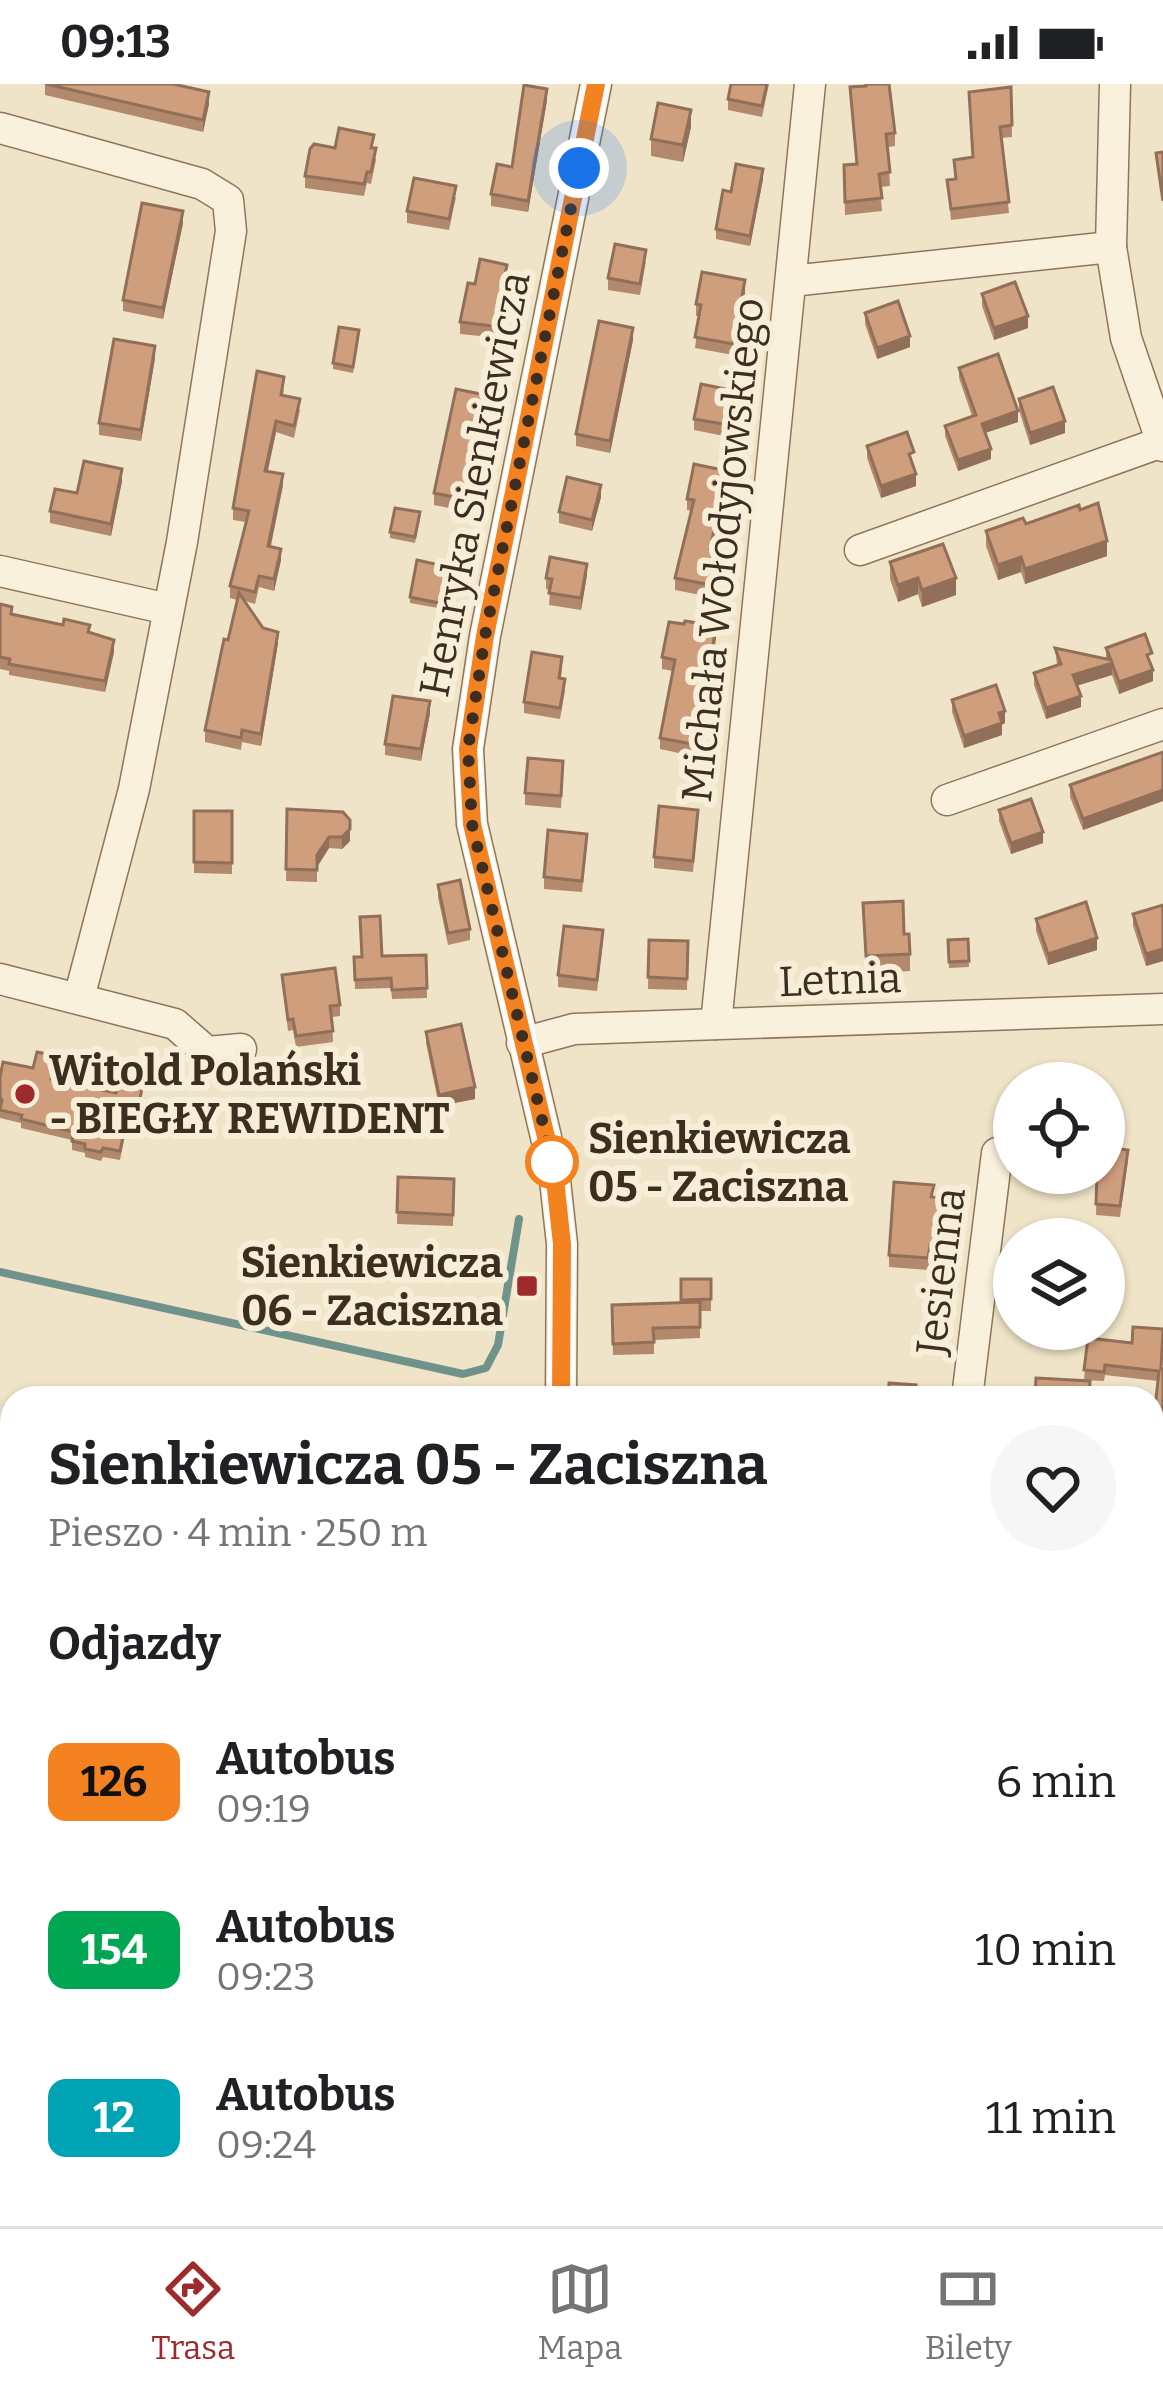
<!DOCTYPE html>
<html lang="pl">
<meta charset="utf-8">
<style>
:root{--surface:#fff;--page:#f6f6f6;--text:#202124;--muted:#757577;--line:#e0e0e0;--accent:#9e2a2b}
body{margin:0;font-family:Bitter,serif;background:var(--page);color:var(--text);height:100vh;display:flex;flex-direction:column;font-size:45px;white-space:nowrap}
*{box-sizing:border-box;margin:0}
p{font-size:39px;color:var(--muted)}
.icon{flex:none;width:66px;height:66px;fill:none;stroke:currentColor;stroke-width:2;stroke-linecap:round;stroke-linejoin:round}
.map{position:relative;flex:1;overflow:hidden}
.drawer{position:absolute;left:0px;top:1302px;width:1164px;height:840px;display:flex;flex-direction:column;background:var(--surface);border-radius:36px 36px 0 0;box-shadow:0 3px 9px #0004}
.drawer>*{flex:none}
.badge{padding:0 24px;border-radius:18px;font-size:42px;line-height:78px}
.tools{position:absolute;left:993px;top:978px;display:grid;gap:24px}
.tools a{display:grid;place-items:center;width:132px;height:132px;border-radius:50%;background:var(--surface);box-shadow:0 3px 9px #0004;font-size:60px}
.you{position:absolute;width:60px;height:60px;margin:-30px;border:9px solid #fff;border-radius:50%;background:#1a73e8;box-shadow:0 0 0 18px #1a73e833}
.map>.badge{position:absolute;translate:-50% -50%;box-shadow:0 0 0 6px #fff}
h2{padding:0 48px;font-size:45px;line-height:108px}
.round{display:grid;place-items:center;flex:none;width:126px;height:126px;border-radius:63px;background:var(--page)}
.headline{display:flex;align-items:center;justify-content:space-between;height:204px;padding:0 48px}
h1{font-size:57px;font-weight:700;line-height:90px}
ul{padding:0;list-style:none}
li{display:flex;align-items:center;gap:36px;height:168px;padding:0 48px}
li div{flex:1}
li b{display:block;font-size:45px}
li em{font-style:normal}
li .badge{min-width:132px;font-weight:700;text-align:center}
.status{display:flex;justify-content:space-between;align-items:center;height:84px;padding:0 60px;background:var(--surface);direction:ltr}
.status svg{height:33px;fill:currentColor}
.tab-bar{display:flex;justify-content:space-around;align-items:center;height:168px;border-top:3px solid var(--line);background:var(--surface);font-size:33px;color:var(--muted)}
.tab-bar a{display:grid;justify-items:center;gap:6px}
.tab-bar .selected{color:var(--accent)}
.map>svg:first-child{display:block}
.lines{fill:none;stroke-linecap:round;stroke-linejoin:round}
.stream{stroke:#6f938a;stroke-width:8}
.minor-casing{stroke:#8d765c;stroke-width:33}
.minor{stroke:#faf1dc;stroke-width:30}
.wall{fill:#b2896c}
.shaded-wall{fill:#916f58}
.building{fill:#cf9f7d;stroke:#916f58;stroke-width:3}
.line-casing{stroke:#fff;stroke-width:27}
.line{stroke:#f58220;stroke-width:18}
.walk{stroke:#3d2e20;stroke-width:12;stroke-dasharray:0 21.6}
.poi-dot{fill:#9e2a2b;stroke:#f7eed8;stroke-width:4.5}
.stop-dot{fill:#fff;stroke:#f58220;stroke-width:6}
.labels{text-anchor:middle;stroke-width:12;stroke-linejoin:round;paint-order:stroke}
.street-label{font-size:42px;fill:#3d2e20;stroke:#f7eed8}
.poi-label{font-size:42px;font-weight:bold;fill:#3d2e20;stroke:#f7eed8;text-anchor:start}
.stop-label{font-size:42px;font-weight:bold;fill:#3d2e20;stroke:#f7eed8;text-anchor:start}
</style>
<div class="status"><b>09:13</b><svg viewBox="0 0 49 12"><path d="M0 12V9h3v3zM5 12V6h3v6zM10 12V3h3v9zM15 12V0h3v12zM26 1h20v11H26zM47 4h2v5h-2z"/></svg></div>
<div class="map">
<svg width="1163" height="2142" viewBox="0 0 1163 2142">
<rect width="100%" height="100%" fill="#f0e4c8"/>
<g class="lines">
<!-- stream -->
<polyline class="stream" points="0,1188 463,1290 486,1284 498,1261 519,1135"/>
<defs>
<g id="minor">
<polyline points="1115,0 1111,163 1126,254 1163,362"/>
<polyline points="0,44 202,100 228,116 231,147 182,458 134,705 79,914"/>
<polyline points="791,197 1111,163"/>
<polyline points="860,466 1162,358"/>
<polyline points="0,487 168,525"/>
<polyline points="947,716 1163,640"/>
<polyline points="0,895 175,940 207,968 241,965"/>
<polyline points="716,940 810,0"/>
<polyline points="522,959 574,945 1163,925"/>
<polyline points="561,1314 562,1160 554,1087 472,740 468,665 485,552 596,0"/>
<polyline points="967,1314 997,1069"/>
<polyline points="0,1458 12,1458"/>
<polyline points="1152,1516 1163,1517"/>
<polyline points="0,1899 12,1902"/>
<polyline points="1152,1981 1163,1996"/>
<polyline points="544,2130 552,2142"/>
<polyline points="830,2130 839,2142"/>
<polyline points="110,2142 113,2130"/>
<polyline points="497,2142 498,2130"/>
</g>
</defs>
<!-- minor casing -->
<use href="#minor" class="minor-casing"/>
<!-- minor -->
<use href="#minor" class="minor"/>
</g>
<!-- wall -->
<g class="wall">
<polygon points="45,0 209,20 203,48 45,11"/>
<polygon points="769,0 762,33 728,26 728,15"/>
<polygon points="864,0 889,0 895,49 895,62 888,63 890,102 880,103 882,127 845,131 844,81 856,80 850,3 864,2"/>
<polygon points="1011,3 1012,53 1001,54 1009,129 951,136 947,96 955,95 954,76 972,73"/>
<polygon points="547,16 528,128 491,122 491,110 512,83"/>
<polygon points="691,43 683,78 651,72 651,55"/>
<polygon points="335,64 373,64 376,76 371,100 367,99 364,112 305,104 305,92"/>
<polygon points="763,95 750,162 716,155 716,145 731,108"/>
<polygon points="456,113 449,146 407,139 407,127"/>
<polygon points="183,139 163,235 123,227 123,216"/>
<polygon points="646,177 640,211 608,206 608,194"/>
<polygon points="507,192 504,206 507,218 500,254 460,250 460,238 475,200"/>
<polygon points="745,208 733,271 695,264 699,232 696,232 696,220"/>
<polygon points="982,210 1028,244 994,256 982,222"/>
<polygon points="865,229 910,263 877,275 865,240"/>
<polygon points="359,252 353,289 333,285 333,279"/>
<polygon points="633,256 610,369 576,362 576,350"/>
<polygon points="155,274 141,357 99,351 99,339"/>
<polygon points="959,284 1018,338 985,349 991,375 958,387 945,352 945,342 972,332 959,294"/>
<polygon points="284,304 283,312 300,326 294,354 276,348 268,387 283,401 271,462 281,476 274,507 259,503 255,520 245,517 263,544 278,559 261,662 242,658 241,666 205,658 205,646 237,516 230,514 230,502 246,438 233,436 233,424"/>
<polygon points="1019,315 1065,349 1030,361 1019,326"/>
<polygon points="735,318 729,353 694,346 694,335"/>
<polygon points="490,323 469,428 434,421 434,409"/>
<polygon points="867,362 914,379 912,380 916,402 881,414 867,374"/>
<polygon points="122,397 111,452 50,439 50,427 77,409"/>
<polygon points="727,398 712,466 718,478 711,513 675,506 675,494 692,427 687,426 687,415"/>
<polygon points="601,413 592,447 559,439 559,428"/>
<polygon points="420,434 415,459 390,454 390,448"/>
<polygon points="1026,440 1107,472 1025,500 1021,488 998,496 986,462 986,447"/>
<polygon points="890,478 956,511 922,523 918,510 898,518 890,495"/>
<polygon points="457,490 449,526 410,519 410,513"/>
<polygon points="587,491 581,526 549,521 550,506 546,505 546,494"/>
<polygon points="0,520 12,530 90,549 114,568 105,608 9,591 9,587 0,585"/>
<polygon points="684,540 716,554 697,673 660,665 660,654 673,587 662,585 662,573"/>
<polygon points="1055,564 1106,575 1106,564 1152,581 1153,597 1119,610 1112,591 1077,601 1081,623 1046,635 1034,601 1034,589 1057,581"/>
<polygon points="562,584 561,594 565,607 560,635 524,629 524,618"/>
<polygon points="952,616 1005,639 1002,640 1002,651 964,664 952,628"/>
<polygon points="430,629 421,677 385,671 385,660"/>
<polygon points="1163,668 1163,717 1083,746 1070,713 1070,701"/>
<polygon points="563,688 561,724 525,721 525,709"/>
<polygon points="287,725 350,736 350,757 342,765 329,764 317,783 317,798 286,797"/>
<polygon points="999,726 1043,759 1011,770 999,737"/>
<polygon points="194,727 232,727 232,790 194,789"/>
<polygon points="698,737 693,788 654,784 654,773"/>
<polygon points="587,761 582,808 544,805 544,793"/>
<polygon points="438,801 470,845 470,856 448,861 438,813"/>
<polygon points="863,819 904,850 910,870 910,887 866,889"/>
<polygon points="1163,821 1163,877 1146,882 1133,842 1133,830"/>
<polygon points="1036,835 1097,866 1048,881 1036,847"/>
<polygon points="968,855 969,883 949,884 948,856"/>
<polygon points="649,856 688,857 687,906 648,905"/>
<polygon points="603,858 597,907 558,903 558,891"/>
<polygon points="426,871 427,914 392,915 391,904 355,905 354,873"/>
<polygon points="282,891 340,921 340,932 332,933 333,958 296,963 293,946 288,947"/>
<polygon points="426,948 475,1015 439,1022 426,959"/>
<polygon points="56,981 53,995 142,1014 133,1054 125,1052 120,1076 103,1073 101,1077 85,1073 85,1069 72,1066 72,1056 21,1044 21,1039 0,1034 0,993 33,984"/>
<polygon points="1128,1077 1120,1133 1096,1131 1097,1089"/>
<polygon points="398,1093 454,1095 453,1142 397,1140"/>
<polygon points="933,1114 955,1115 951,1175 930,1174 928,1186 889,1183 889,1171"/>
<polygon points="681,1195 711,1195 711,1227 700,1227 700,1254 654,1256 654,1270 613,1271 612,1221 681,1218"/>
<polygon points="1088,1254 1163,1285 1163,1334 1155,1333 1158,1297 1105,1291 1104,1297 1084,1296"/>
<rect x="0" y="1372" width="12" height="50"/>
<rect x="0" y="1495" width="12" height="48"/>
<polygon points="611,2130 640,2130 624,2142 620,2142"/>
<polygon points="746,2130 791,2130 799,2142 751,2142 746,2135"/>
<polygon points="901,2130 950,2130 950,2139 945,2142 910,2142"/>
</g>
<!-- shaded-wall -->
<g class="shaded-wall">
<polygon points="547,5 547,16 528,128 528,117"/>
<polygon points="209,8 209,20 203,48 203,36"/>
<polygon points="691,26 691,43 683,78 683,61"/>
<polygon points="763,85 763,95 750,162 750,152"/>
<polygon points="183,127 183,139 163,235 163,224"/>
<polygon points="745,196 745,208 733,271 733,260"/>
<polygon points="507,206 507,218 500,254 500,243"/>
<polygon points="1028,232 1028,244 994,256 994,244"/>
<polygon points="633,244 633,256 610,369 610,357"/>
<polygon points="910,252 910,263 877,275 877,264"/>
<polygon points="155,262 155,274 141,357 141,346"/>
<polygon points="490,312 490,323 469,428 469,416"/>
<polygon points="1018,327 1018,338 982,350 982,340"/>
<polygon points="276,337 276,348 265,398 265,387"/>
<polygon points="1065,337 1065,349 1030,361 1030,349"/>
<polygon points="991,365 991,375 958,387 958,376"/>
<polygon points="122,385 122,397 111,452 111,440"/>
<polygon points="727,387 727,398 710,477 710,465"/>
<polygon points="283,390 283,401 268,473 268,462"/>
<polygon points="916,390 916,402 881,414 881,402"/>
<polygon points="601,401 601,413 592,447 592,436"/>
<polygon points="1107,457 1107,472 1025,500 1025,485"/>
<polygon points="281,465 281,476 274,507 274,495"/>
<polygon points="718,467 718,478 711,513 711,501"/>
<polygon points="1021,473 1021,488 998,496 998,481"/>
<polygon points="587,480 587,491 581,526 581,514"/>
<polygon points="918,494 918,510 898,518 898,501"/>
<polygon points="956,494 956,511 922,523 922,506"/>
<polygon points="716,542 716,554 697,673 697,661"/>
<polygon points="278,548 278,559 261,662 261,650"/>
<polygon points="114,556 114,568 105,608 105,597"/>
<polygon points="1112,579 1112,591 1073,603 1073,591"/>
<polygon points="1153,586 1153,597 1119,610 1119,598"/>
<polygon points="1081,612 1081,623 1046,635 1046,624"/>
<polygon points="430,617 430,629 421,677 421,665"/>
<polygon points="1005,627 1005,639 1002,640 1002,651 964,664 964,652 999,629"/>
<polygon points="1163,706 1163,717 1083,746 1083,735"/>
<polygon points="350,745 350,757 342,765 342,753"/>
<polygon points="1043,748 1043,759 1011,770 1011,759"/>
<polygon points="329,753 329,764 317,783 317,771"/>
<polygon points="1097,854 1097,866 1048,881 1048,870"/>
<polygon points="1163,865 1163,877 1146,882 1146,870"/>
<polygon points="475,1003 475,1015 439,1022 439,1011"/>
<polygon points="1163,1717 1163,1723 1152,1731 1152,1725"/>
<polygon points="1163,2090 1163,2099 1152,2107 1152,2098"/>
<polygon points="626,2130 640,2130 621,2142 621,2133"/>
<polygon points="947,2130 950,2130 950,2139 945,2142 930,2142"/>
</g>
<!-- building -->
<g class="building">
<polygon points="46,0 173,0 209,8 203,36"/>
<polygon points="731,0 767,0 762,22 728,15"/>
<polygon points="866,0 889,0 895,49 886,50 890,88 879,90 882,114 845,118 844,81 857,80 850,3 866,2"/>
<polygon points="524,1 547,5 528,117 491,110 497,80 512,83"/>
<polygon points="1011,3 1012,41 1000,43 1009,118 951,125 947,96 956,95 954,76 973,73 969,8"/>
<polygon points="658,19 691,26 683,61 651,55"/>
<polygon points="339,44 374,51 371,64 376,64 371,88 367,88 364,100 305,92 310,65 314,60 335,64"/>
<polygon points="1163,68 1163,117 1156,69"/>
<polygon points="736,80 763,85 750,152 716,145 723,106 731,108"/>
<polygon points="414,94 456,102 449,135 407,127"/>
<polygon points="142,119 183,127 163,224 123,216"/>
<polygon points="615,160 646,166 640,200 608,194"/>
<polygon points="480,175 507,181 502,205 507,206 500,243 460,238 468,199 475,200"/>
<polygon points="702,188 745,196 733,260 695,253 701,221 696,220"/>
<polygon points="1015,198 1028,232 994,244 982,210"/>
<polygon points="898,217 910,252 877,264 865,229"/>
<polygon points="599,237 633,244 610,357 576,350"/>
<polygon points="339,243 359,246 353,283 333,279"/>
<polygon points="114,255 155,262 141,346 99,339"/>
<polygon points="998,270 1018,327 982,340 991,365 958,376 945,342 976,331 959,284"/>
<polygon points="257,287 284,293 281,311 300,315 294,342 276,337 265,387 283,390 268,462 281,465 274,495 259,492 255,508 230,502 249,427 233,424"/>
<polygon points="701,300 735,307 729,341 694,335"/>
<polygon points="1053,303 1065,337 1030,349 1019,315"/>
<polygon points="456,305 490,312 469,416 434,409"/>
<polygon points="907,348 914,368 909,370 916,390 881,402 867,362"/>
<polygon points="84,377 122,385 111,440 50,427 55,405 77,409"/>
<polygon points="694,380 727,387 710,465 718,467 711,501 675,494 694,416 687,415"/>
<polygon points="567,393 601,401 592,436 559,428"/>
<polygon points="1098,419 1107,457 1025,485 1021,473 998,481 986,447 1023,434 1026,440 1079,421 1080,426"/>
<polygon points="395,424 420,428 415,453 390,448"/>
<polygon points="943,460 956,494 922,506 918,494 898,501 890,478"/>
<polygon points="550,473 587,480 581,514 549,509 552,495 546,494"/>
<polygon points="417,476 457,485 449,521 410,513"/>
<polygon points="239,509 263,544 278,548 261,650 242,646 241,654 205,646 224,555 228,556"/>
<polygon points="0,520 12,523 11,530 63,541 64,535 90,541 88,548 114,556 105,597 9,580 10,575 0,573"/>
<polygon points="685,537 716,542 697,661 660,654 675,576 662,573 669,538 684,540"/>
<polygon points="1145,550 1152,569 1147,571 1153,586 1119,598 1112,579 1073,591 1081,612 1046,624 1034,589 1061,580 1055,564 1111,576 1106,564"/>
<polygon points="532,568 562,573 559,594 565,595 560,624 524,618"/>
<polygon points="996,601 1005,627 999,629 1002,639 964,652 952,616"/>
<polygon points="393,612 430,617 421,665 385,660"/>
<polygon points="1163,668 1163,706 1083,735 1070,701"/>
<polygon points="528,674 563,677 561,712 525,709"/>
<polygon points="1031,715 1043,748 1011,759 999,726"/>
<polygon points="659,722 698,726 693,777 654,773"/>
<polygon points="287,725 343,728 350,736 350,745 342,753 329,753 317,771 317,786 286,785"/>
<polygon points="194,727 232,727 232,779 194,778"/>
<polygon points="548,746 587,750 582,797 544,793"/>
<polygon points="460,796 470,845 448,849 438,801"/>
<polygon points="903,817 904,850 909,850 910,870 866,872 863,819"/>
<polygon points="1086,818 1097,854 1048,870 1036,835"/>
<polygon points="1163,821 1163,865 1146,870 1133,830"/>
<polygon points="380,832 382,872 426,871 427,904 392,906 391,894 355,896 354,873 362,873 360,833"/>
<polygon points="564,842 603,846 597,896 558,891"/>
<polygon points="968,855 969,877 949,878 948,856"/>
<polygon points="649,856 688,857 687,895 648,893"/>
<polygon points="335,884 340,921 330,922 333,947 296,952 293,935 288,936 282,891"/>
<polygon points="461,940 475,1003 439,1011 426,948"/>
<polygon points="37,968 56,972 51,995 116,1009 118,999 142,1005 133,1045 125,1043 120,1067 103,1064 101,1068 85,1065 85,1060 72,1057 74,1048 21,1035 22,1031 0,1026 2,1016 0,1013 0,993 3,978 33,984"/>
<polygon points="1104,1063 1128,1066 1120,1122 1096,1120 1097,1089 1104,1089"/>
<polygon points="398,1093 454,1095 453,1131 397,1128"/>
<polygon points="894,1098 934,1101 931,1113 955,1115 951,1164 930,1162 928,1174 889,1171"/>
<polygon points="681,1195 711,1195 711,1215 681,1216"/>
<polygon points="700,1218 700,1243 653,1244 654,1258 613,1260 612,1221"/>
<polygon points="1133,1243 1163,1245 1161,1285 1163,1285 1163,1325 1155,1324 1159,1287 1105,1281 1104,1288 1084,1286 1088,1254 1132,1259"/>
<polygon points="1036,1294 1090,1297 1089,1314 1035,1314"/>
<polygon points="889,1299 916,1301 915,1314 879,1314 879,1311 888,1312"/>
<polygon points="0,1372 12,1372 12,1410 0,1411"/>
<polygon points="1162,1421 1163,1421 1163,1455 1160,1455"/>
<rect x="0" y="1495" width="12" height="37"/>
<polygon points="0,1633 12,1635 7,1682 0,1681"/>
<polygon points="1163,1691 1163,1717 1152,1725 1152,1700"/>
<polygon points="0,1941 2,1941 4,2000 0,2000"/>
<polygon points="1152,2050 1163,2065 1163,2090 1152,2098"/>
<polygon points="180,2130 226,2130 224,2137 216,2135 215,2142 177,2142"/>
<polygon points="750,2130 791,2130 799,2142 758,2142"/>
<polygon points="909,2130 947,2130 930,2142 918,2142"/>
<polygon points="1010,2130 1040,2130 1045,2137 1038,2142 998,2142 996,2140"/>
</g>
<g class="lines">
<defs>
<polyline id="line" points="561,1314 562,1160 554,1087 472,740 468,665 485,552 596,0"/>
</defs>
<!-- line casing -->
<use href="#line" class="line-casing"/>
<!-- line -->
<use href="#line" class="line"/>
<!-- walk -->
<polyline class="walk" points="552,1078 472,740 468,665 485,552 579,84"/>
</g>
<!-- markers -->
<g class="poi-dot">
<circle cx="25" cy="1010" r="12"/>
<rect x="515" y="1190" width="24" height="24" rx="6"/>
</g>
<circle class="stop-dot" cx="552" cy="1078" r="24"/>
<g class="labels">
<!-- street labels -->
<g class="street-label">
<text transform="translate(474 400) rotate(-79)" y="15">Henryka Sienkiewicza</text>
<text transform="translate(722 466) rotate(-84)" y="15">Michała Wołodyjowskiego</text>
<text transform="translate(840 895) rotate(-2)" y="15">Letnia</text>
<text transform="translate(940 1187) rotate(-83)" y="15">Jesienna</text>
</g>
<!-- poi labels -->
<g class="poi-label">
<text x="49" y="1001">Witold Polański<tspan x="49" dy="48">- BIEGŁY REWIDENT</tspan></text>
<text x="503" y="1193" text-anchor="end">Sienkiewicza<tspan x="503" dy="48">06 - Zaciszna</tspan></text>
</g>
<!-- stop labels -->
<g class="stop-label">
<text x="588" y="1069">Sienkiewicza<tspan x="588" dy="48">05 - Zaciszna</tspan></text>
</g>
</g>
</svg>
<div class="tools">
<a><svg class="icon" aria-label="locate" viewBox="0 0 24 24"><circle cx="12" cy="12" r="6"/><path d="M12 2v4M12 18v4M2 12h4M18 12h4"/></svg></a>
<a><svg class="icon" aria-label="layers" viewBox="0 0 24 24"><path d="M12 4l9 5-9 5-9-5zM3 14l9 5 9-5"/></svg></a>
</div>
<div class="you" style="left:579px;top:84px"></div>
<section class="drawer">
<div class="headline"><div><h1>Sienkiewicza 05 - Zaciszna</h1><p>Pieszo · 4 min · 250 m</p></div><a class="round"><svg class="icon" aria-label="heart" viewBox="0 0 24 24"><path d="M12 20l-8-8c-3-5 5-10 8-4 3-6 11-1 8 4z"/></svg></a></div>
<h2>Odjazdy</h2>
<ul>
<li><span class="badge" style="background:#f58220;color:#111">126</span><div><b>Autobus</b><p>09:19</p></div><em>6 min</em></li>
<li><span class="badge" style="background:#00a651;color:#fff">154</span><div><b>Autobus</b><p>09:23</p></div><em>10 min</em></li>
<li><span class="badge" style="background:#00a3b4;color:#fff">12</span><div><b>Autobus</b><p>09:24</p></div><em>11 min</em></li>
</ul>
</section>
</div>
<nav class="tab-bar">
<a class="selected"><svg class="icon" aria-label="directions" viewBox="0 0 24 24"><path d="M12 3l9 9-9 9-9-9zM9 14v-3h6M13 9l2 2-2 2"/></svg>Trasa</a>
<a><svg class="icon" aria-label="map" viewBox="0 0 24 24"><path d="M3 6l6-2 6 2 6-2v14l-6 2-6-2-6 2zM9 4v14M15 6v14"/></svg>Mapa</a>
<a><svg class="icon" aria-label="tickets" viewBox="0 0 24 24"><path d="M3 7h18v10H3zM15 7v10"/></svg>Bilety</a>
</nav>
